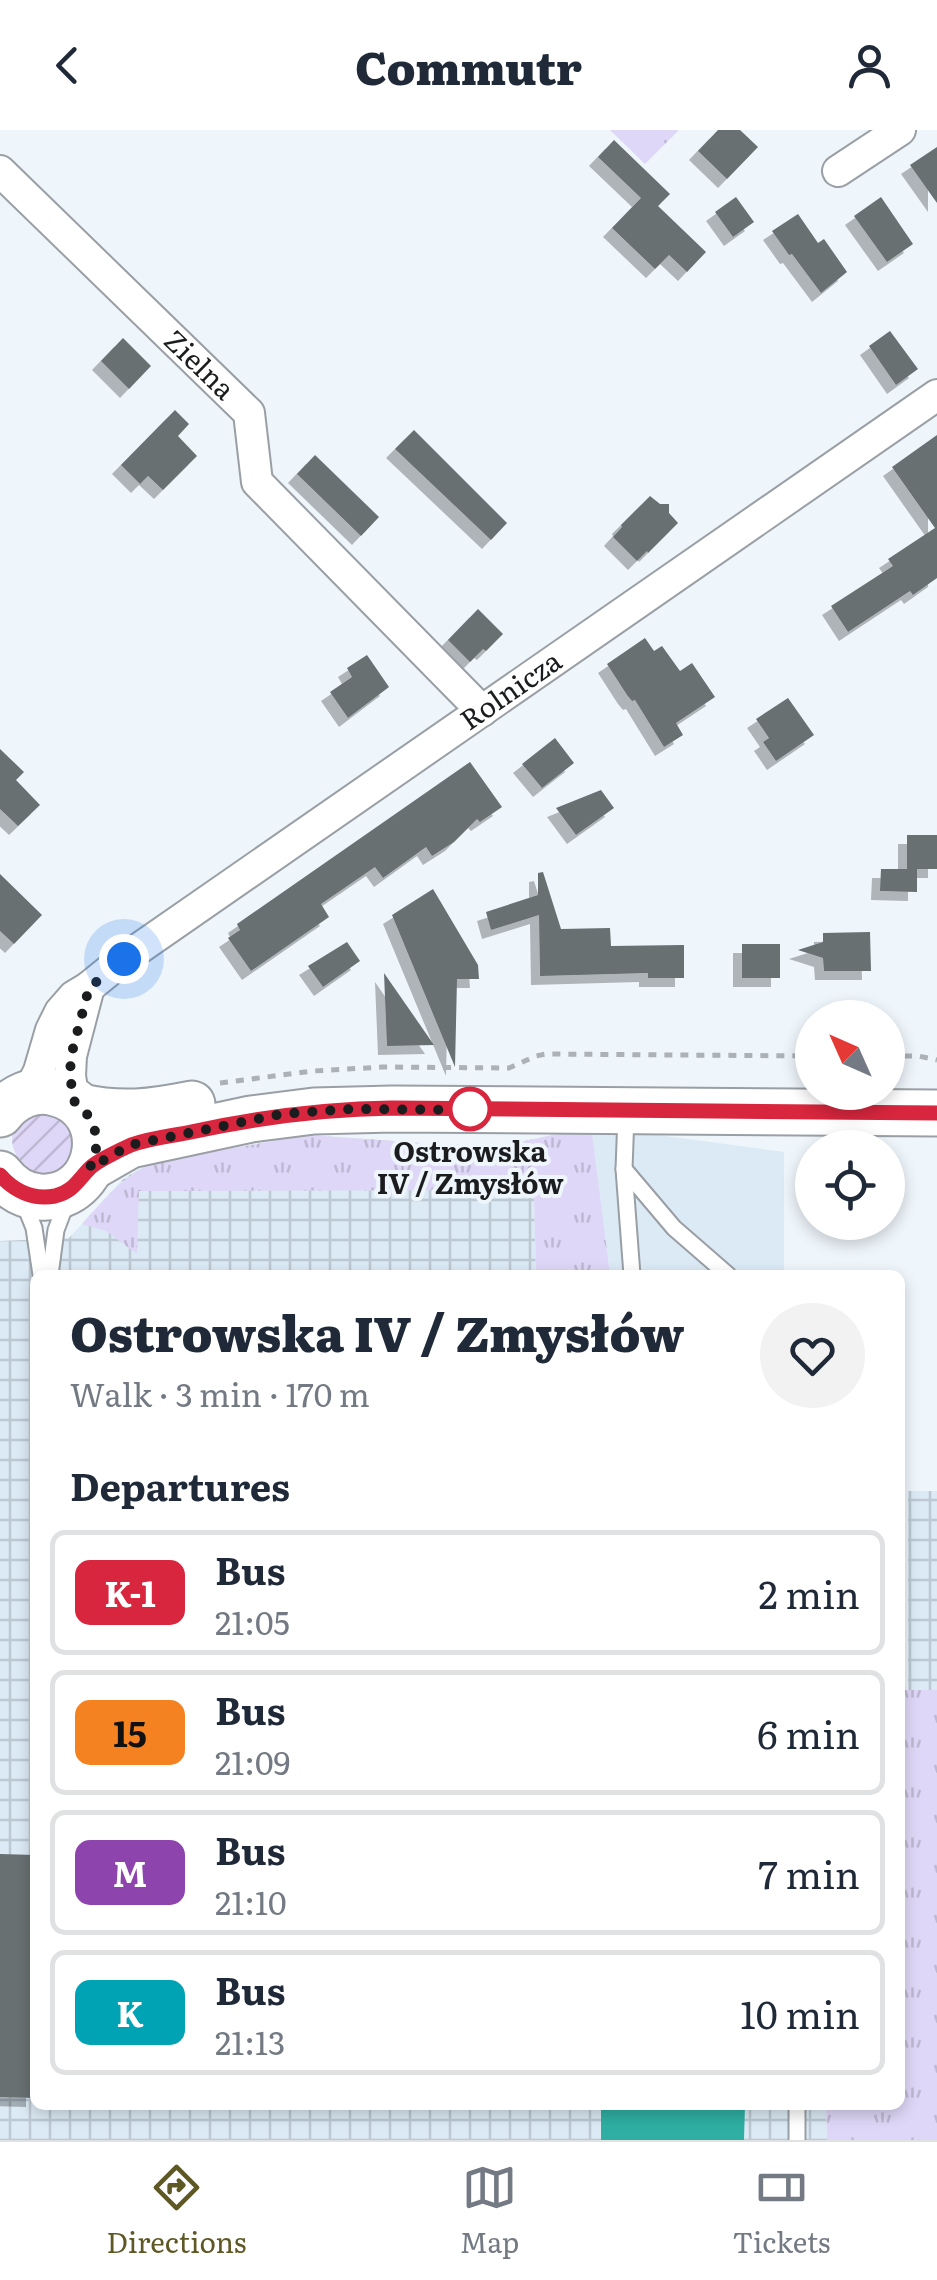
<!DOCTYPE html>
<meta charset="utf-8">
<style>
:root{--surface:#fff;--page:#f2f2f3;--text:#1f2937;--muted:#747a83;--line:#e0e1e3;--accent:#5e5825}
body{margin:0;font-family:Literata,serif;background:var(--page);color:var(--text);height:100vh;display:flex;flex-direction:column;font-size:38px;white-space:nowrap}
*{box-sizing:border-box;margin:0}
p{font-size:32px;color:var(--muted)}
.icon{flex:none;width:55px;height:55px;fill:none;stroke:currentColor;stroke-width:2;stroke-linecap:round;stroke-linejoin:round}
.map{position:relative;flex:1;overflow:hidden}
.side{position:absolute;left:30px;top:1140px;width:875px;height:840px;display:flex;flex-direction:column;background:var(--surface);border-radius:15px;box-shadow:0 5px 15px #0003}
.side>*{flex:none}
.badge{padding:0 20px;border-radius:15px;font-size:35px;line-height:65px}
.needle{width:65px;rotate:315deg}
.tools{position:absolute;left:795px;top:870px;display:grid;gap:20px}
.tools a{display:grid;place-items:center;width:110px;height:110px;border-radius:50%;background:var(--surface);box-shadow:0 5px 15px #0003;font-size:50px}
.you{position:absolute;width:50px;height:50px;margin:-25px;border:8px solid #fff;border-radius:50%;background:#1a73e8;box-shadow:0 0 0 15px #1a73e833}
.map>.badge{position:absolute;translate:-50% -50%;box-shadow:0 0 0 5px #fff}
h2{padding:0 40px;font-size:38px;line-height:90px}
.round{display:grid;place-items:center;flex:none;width:105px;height:105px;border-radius:52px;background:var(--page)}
.overview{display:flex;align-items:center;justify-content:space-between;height:170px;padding:0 40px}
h1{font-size:48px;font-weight:800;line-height:75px}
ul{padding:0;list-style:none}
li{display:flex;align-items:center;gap:30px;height:125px;margin:0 20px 15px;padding:0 20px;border:5px solid var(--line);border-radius:15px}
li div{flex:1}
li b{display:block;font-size:38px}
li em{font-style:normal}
li .badge{min-width:110px;font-weight:700;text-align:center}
header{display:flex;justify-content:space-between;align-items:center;height:130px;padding:0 40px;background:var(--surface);font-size:45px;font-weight:800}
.tab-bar{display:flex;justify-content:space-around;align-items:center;height:140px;border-top:2px solid var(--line);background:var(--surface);font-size:28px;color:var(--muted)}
.tab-bar a{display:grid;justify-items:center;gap:5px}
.tab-bar .on{color:var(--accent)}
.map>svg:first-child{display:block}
.built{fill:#dceaf5}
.industrial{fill:url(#industrial-grid)}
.grass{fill:url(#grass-tufts)}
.garden{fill:url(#garden-furrows)}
.water{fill:#2fafa3}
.building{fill:#676f71;filter:url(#shadow)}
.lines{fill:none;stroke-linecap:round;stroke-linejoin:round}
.lane-casing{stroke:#999fa5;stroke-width:19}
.street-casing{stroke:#999fa5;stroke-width:34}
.primary-casing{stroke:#999fa5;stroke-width:49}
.path{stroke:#acb1b6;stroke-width:5;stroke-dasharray:8 8;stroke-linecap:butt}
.lane{stroke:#fff;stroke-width:15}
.street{stroke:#fff;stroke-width:30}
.primary{stroke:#fff;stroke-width:45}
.line-casing{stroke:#fff;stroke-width:22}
.line{stroke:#d7263d;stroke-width:15}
.walk{stroke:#1a1c1e;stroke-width:10;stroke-dasharray:0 18}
.stop-dot{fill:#fff;stroke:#d7263d;stroke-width:5}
.labels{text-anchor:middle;stroke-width:8;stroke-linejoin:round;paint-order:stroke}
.street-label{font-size:28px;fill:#1a1c1e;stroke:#eef5fb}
.stop-label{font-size:28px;font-weight:bold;fill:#1a1c1e;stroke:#eef5fb}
</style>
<header><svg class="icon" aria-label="back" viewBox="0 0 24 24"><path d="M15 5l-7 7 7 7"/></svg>Commutr<svg class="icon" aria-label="person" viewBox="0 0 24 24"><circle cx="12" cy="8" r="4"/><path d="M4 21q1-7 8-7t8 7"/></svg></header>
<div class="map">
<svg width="937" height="2010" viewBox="0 0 937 2010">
<defs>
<pattern id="industrial-grid" width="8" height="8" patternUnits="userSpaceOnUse" patternTransform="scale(2.5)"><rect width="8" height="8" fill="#dceaf5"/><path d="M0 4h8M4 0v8" fill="none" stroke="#bcc8d2"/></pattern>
<pattern id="grass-tufts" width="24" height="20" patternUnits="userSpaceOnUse" patternTransform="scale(2.5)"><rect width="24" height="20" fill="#dfd7f7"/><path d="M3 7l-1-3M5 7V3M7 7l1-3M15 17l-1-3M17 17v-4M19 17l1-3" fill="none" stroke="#bfb8d3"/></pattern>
<pattern id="garden-furrows" width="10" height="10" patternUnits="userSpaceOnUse" patternTransform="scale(2.5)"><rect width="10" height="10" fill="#dfd7f7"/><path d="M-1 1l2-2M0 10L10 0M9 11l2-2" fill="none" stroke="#bfb8d3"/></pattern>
<filter id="shadow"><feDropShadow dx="-9" dy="9" stdDeviation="0" flood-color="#0004"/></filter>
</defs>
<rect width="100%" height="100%" fill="#eef5fb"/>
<!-- built -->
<polygon class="built" points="591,996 784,1022 784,1145 536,1145"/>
<!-- industrial -->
<g class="industrial">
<polygon points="308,1005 436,1014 508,1015 533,1009 536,1145 35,1145 35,1975 826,1975 827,2010 0,2010 0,1111 69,1108 122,1050 143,1036"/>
<rect x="908" y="1361" width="29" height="199"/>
</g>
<!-- grass -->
<g class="grass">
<polygon points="610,0 679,0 645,34"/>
<path d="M591,996L610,1145H536L534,1060L139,1061L137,1124L106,1101L82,1094C107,1067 126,1041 162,1030L308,1005L436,1014L508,1015Z"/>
<polygon points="900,1560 937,1560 937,2010 827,2010 826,1975 900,1975"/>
</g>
<!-- garden -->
<path class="garden" d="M31,980L65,981L77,1023C72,1029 66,1037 60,1040C35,1055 2,1023 15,997C18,991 26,985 31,980Z"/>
<!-- water -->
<polygon class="water" points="601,1975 745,1975 744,2010 601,2010"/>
<!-- building -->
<g class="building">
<polygon points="718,0 740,0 758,17 727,49 698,21"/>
<polygon points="614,10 670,64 658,76 706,122 687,142 669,125 655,139 612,98 641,68 598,27"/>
<polygon points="937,17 937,73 910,35"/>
<polygon points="736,67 754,92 733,107 715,82"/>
<polygon points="881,67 913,114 887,132 854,86"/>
<polygon points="798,84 818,113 824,109 847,142 821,163 792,124 789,125 772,101"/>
<polygon points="890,201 918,239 896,255 869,216"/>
<polygon points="123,208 151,236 129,259 101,231"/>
<polygon points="175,280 189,294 178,306 197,326 163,360 148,346 140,354 121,335"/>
<polygon points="414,300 507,393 491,410 395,319"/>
<polygon points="937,305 937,448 913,465 910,461 848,502 831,476 893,436 888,429 935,398 892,337"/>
<polygon points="315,325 379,387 361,406 297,344"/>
<polygon points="650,366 660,374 669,374 669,383 678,393 648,423 647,421 637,431 613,407 622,397 621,395"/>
<polygon points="478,479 503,504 486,521 483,519 470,532 448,510"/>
<polygon points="645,508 654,521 662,516 680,541 692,533 715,567 676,593 683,605 664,617 635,570 632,571 627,565 607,534"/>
<polygon points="367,525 389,557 348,588 330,562 352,547 347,538"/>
<polygon points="788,568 814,605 776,631 763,612 769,608 756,589"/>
<polygon points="555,608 574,633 542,658 522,634"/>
<polygon points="0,619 24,642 16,650 40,675 18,696 0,679"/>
<polygon points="470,632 502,677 480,692 477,689 454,712 432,726 426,717 383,748 375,737 321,774 329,787 251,841 228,808 240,800 237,794"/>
<polygon points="601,660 614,678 576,705 556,678"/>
<polygon points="907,705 937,705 937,739 917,739 917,762 880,761 881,739 907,739"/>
<polygon points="543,742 561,799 610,798 611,816 684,815 684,848 648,848 648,843 540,846 539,785 491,800 486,782 538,765 538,743"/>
<polygon points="0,744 42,785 14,814 0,801"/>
<polygon points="433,759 478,835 479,849 457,849 455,937 392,785"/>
<polygon points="870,802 871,841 824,841 823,828 798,820 823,812 823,803"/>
<polygon points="347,812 360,831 323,857 308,836"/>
<rect x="742" y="814" width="38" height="34"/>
<polygon points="384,843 434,915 387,916"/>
<polygon points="0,1724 35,1725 35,1968 0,1967"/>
</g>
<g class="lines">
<defs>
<g id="lane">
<polyline points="626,985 624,1039 632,1145"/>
<polyline points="624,1039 674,1098 728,1145"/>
<polyline points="24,1073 34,1098 41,1145"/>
<polyline points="50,1145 56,1100 67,1071"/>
<polyline points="797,2010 797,1975"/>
</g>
<g id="street">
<path id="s1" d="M0,41L249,283L257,352L482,581"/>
<polyline points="838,41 900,0"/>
<path id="s2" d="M28,963L39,941L51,900L60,882L74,866L89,857L121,831L937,265"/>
<polyline points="74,971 70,946 71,926 89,857"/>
</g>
<g id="primary">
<path d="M81,977C121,986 152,982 192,974"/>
<path d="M0,984C13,967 34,957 55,963C118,978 103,1071 40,1067C23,1066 10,1057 0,1044"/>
<polyline points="90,1038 130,1015 251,989 314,981 392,979 937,983"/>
</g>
</defs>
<!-- lane casing -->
<use href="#lane" class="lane-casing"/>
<!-- street casing -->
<use href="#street" class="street-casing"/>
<!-- primary casing -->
<use href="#primary" class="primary-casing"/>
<!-- path -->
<g class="path">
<polyline points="888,926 918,926 937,930"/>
<polyline points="220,953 313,941 383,937 509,938 536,926 546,924 812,926"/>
</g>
<!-- lane -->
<use href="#lane" class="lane"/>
<!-- street -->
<use href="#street" class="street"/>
<!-- primary -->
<use href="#primary" class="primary"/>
</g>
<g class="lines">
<defs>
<path id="line" d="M0,1045C14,1061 33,1070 55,1066C73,1062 78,1050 90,1038C97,1031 122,1019 131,1015C150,1008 172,1006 191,1002C260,987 322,979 392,978L937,983"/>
</defs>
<!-- line casing -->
<use href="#line" class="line-casing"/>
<!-- line -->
<use href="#line" class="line"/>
<!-- walk -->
<polyline class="walk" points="124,829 89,858 71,926 70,946 74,971 87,984 95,1001 96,1020 90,1038 130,1015 282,984 352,979 474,980 470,979"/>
</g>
<!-- markers -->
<circle class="stop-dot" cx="470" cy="979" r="20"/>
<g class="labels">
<!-- street labels -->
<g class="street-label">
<text dy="10" stroke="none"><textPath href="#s1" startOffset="278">Zielna</textPath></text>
<text dy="10" stroke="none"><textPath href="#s2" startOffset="642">Rolnicza</textPath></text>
</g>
<!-- stop labels -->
<g class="stop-label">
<text x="470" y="1032">Ostrowska<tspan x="470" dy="32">IV / Zmysłów</tspan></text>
</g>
</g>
</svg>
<div class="tools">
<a><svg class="needle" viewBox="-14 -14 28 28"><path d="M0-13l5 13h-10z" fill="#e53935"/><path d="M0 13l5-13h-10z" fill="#747a83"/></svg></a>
<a><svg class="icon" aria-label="locate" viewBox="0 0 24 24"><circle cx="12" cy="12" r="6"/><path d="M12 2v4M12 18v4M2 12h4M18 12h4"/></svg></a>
</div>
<div class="you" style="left:124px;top:829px"></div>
<section class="side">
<div class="overview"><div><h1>Ostrowska IV / Zmysłów</h1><p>Walk · 3 min · 170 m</p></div><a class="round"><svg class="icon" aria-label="heart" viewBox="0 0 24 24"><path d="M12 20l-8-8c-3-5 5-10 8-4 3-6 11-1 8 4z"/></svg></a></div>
<h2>Departures</h2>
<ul>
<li><span class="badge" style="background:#d7263d;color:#fff">K-1</span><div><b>Bus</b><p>21:05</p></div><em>2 min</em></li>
<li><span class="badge" style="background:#f58220;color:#111">15</span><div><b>Bus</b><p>21:09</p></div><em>6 min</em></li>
<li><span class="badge" style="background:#8e44ad;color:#fff">M</span><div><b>Bus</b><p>21:10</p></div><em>7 min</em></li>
<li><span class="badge" style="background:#00a3b4;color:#fff">K</span><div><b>Bus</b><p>21:13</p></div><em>10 min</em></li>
</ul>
</section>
</div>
<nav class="tab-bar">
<a class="on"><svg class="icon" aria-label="directions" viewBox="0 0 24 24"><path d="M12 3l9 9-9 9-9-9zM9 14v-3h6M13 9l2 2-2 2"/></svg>Directions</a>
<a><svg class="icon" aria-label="map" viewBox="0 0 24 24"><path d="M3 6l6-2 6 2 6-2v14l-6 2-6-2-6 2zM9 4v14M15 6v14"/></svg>Map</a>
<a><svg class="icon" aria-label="tickets" viewBox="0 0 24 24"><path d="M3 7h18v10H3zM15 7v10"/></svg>Tickets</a>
</nav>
